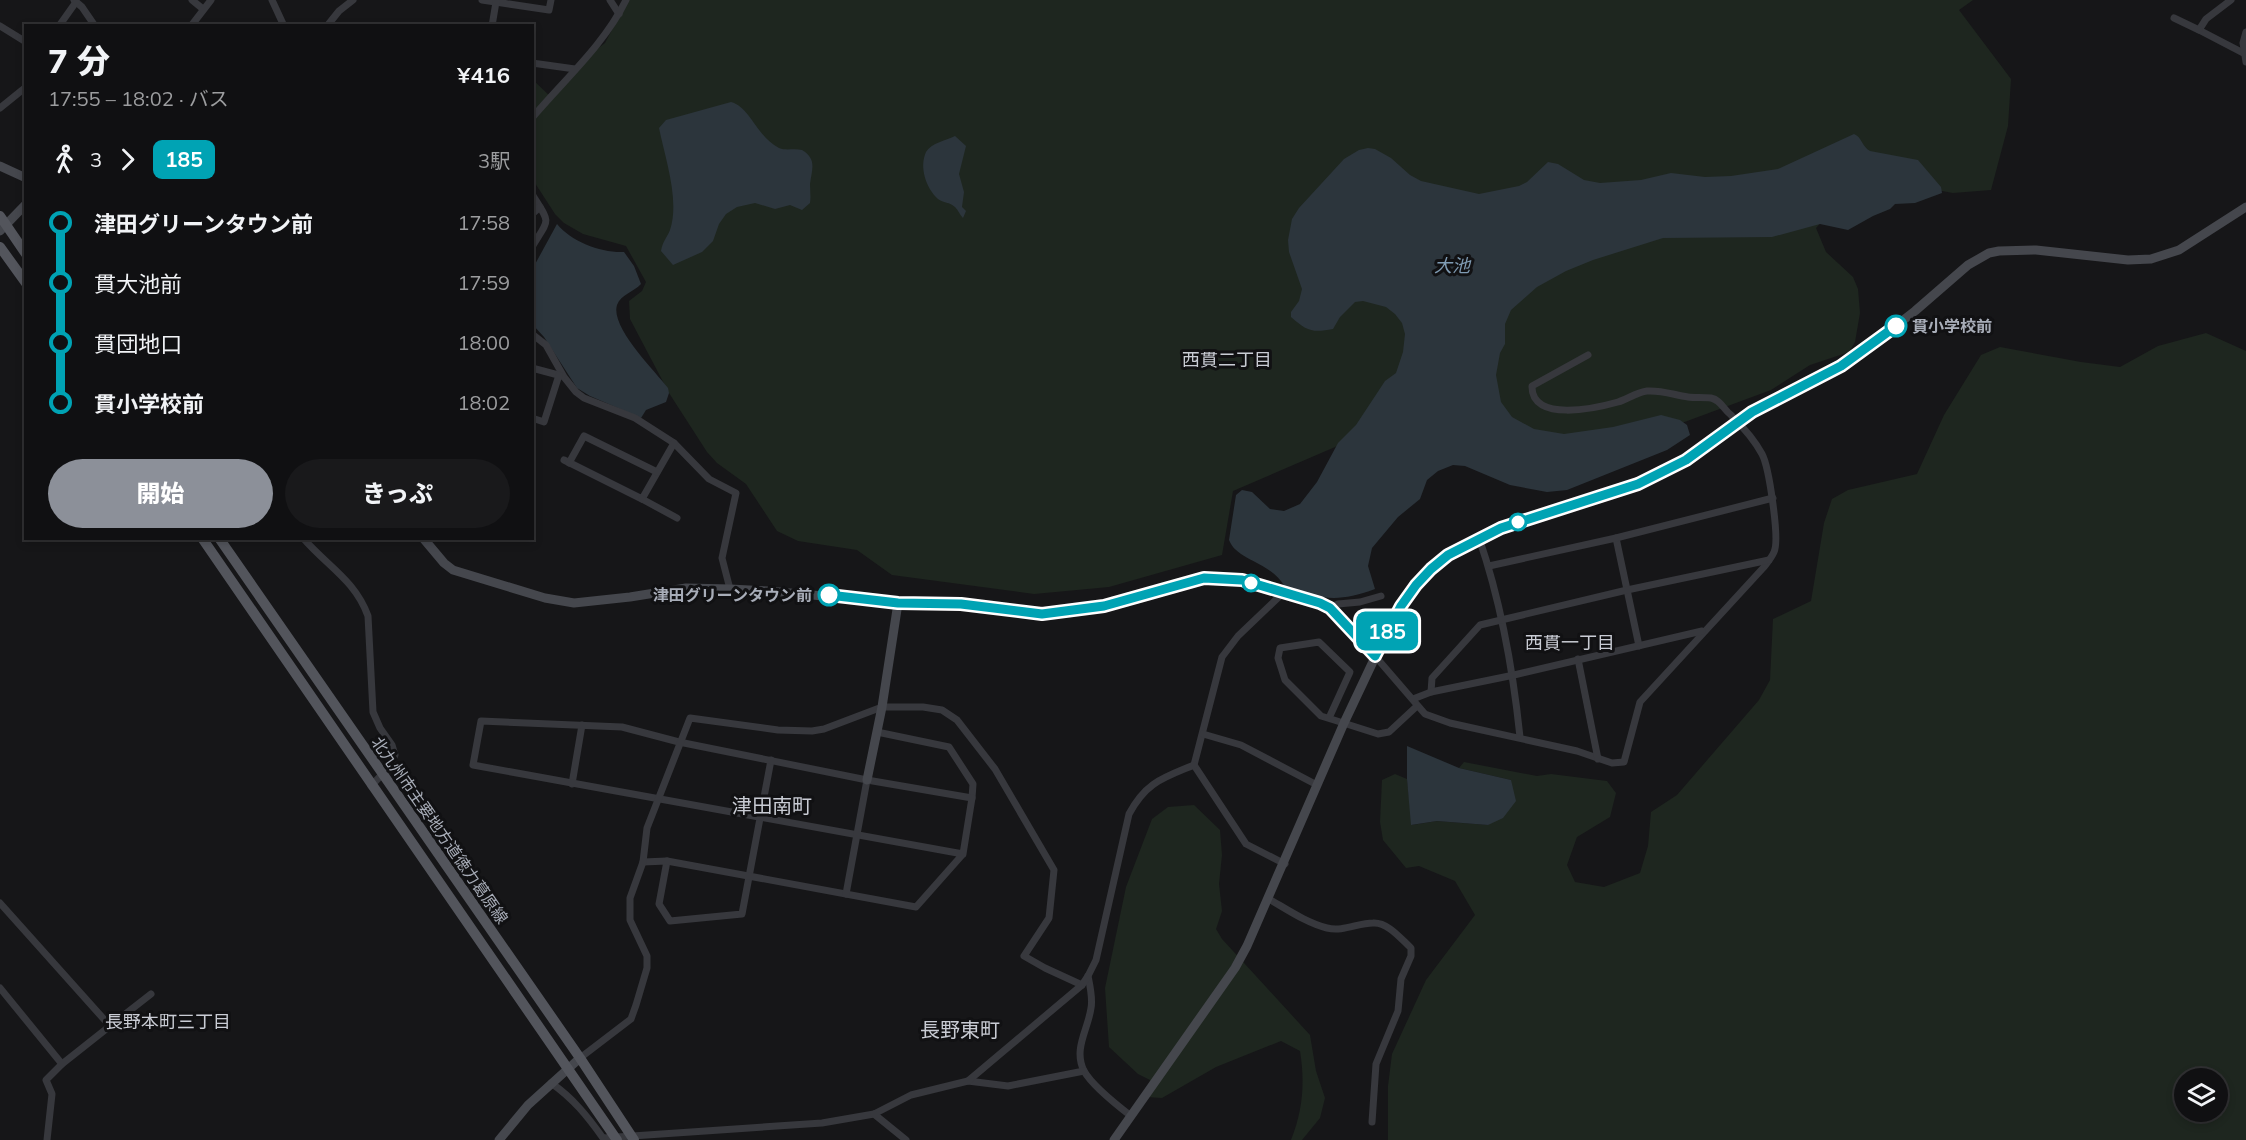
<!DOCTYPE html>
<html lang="ja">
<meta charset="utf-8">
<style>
:root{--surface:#101012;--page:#19191b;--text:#f1f3f6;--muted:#9c9d9f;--line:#303032;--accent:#8c9099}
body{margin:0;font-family:Mulish,"Noto Sans JP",sans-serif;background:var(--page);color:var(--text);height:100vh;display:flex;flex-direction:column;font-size:22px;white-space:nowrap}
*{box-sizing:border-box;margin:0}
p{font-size:20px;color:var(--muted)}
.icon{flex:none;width:33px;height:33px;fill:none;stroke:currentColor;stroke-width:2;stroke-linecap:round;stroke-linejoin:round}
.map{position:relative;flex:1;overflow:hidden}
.side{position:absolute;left:24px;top:24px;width:510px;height:516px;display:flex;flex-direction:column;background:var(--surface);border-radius:0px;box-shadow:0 3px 9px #0003,0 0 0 2px var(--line)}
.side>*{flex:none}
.badge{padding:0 12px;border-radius:9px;font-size:21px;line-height:39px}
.fabs{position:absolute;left:2174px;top:1068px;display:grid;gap:12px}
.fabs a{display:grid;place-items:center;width:54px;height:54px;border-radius:50%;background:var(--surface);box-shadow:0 3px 9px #0003,0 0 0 2px var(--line);font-size:30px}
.map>.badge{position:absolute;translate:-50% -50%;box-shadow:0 0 0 3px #fff}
.legs{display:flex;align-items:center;gap:9px;height:66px;padding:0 24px;font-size:20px}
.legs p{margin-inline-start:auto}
.overview{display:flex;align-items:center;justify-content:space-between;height:102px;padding:0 24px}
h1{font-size:33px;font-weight:800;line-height:45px}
.action{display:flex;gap:12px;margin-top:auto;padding:12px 24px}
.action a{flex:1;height:69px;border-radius:36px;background:var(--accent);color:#fff;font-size:24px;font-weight:800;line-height:69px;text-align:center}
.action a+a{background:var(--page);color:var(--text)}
ul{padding:0 24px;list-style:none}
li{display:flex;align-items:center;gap:21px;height:60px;font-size:22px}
li i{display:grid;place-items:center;width:9px;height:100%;margin:0 8px;background:currentColor}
li i::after{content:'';width:15px;height:15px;margin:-8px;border:4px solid;border-radius:50%;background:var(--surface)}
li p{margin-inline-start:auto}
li:first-child i{background:linear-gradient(#0000 50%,currentColor 0)}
li:last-child i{background:linear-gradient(currentColor 50%,#0000 0)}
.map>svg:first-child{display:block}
.green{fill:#1e261f;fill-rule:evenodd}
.water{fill:#2c353c}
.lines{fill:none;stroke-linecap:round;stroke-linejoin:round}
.street{stroke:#37383d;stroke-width:7}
.secondary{stroke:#45474d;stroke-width:9}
.primary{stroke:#53555c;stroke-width:10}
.line-1-casing{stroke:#fff;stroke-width:14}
.line-1{stroke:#00a3b4;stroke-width:9}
.stop-1-dot{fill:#fff;stroke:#00a3b4;stroke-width:3}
.labels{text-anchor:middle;stroke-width:6;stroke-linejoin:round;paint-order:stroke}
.stop-label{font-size:16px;font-weight:bold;fill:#a8adb8;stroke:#111113;text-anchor:start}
.street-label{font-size:16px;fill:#a8adb8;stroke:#111113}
.water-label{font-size:18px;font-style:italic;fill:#7f9bb3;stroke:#111113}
.neighbourhood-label{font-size:18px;fill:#c9ccd4;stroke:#111113}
.quarter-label{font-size:20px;fill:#c9ccd4;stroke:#111113}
</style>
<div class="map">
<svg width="2246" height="1140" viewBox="0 0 2246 1140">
<rect width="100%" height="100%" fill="#161618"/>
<!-- green -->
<g class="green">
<polygon points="628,0 1973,0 1959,10 2011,79 2008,126 1991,190 1953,193 1899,183 1826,217 1816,228 1826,252 1853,277 1858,289 1860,313 1855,342 1849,352 1810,365 1771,390 1644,437 1551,444 1449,398 1233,491 1222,555 1109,587 1034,594 892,575 857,550 798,541 777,531 746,484 717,463 707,452 669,393 630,319 629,301 642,291 646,282 626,246 583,234 564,223 555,214 533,180 532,79 553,99 592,53 605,43"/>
<path d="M2206,333L2246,351V1140H1388V1086L1392,1054L1426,980L1475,915L1455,881L1419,866L1406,868L1383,840L1380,822L1382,780L1395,774L1407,779L1412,825L1437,821L1488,825L1511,780L1459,768L1464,762L1537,776L1551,774L1607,781L1616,793L1610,817L1577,837L1567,865L1575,882L1604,887L1640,873L1648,846L1651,812L1677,795L1759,700L1770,680L1773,619L1811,601L1824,523L1832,499L1848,490L1917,474L1944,415L1981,355L2000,347L2081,362L2120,367L2158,346ZM2184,1078H2217V1112H2184Z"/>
<path d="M1194,805L1220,830L1222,855L1219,884L1222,911L1216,929L1222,939L1310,1035L1316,1071L1325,1098L1320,1118L1302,1140H1291C1303,1110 1305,1082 1300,1051L1281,1041L1216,1067L1162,1098L1147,1097L1150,1080L1138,1074L1109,1047L1105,988L1126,887L1152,819L1168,807Z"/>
</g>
<!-- water -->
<g class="water">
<path d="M731,102C750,107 757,137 779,148C786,151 794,148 802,150C817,159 812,169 810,184C810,190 811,197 810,203L802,210L790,205L775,209L755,203L737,207L726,214L719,224L713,241L702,252L673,265L661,251C663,240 667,238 670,230C680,200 665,158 659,128L666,120Z"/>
<path d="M1854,134C1862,137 1862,147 1870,151L1918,160L1941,187L1942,193L1915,203L1895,204L1890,209L1873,216L1848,230L1820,224L1772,237L1663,238L1593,260L1566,271L1537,287L1511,310L1505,324V344L1500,353L1496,375L1501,402L1512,417L1534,429L1564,434L1613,427L1661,415L1680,420L1687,425L1690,435L1667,450L1567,490L1547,492L1510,485L1465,466L1453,465L1438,471L1427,480L1420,499L1398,517L1372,548L1368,566L1375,589C1337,603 1322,599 1285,587C1270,561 1237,561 1229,540L1236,495L1242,490L1252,492L1270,509L1284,511L1300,504L1317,482L1338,443L1356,425L1385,381L1396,373L1403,352L1405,334L1402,323L1395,314L1386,307L1363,301L1355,302L1340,317L1333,329C1312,333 1307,331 1291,317V312L1299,301L1302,289L1289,252L1288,240L1292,219L1299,208L1344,159L1359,150L1368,148L1375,149L1391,158L1410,175L1421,181L1479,194L1519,186L1527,182L1548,162L1558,164L1584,180L1600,183L1641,180L1671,173L1705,177L1731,176L1778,169Z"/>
<path d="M955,136L966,146L959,174L964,192L962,207L966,211L963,218C960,215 958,210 955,207C950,202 943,203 938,199C926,188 919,167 926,152C931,143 947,140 955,136Z"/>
<path d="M557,224C572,242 601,253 624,252L634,266L641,284C634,292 621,294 617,305C610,327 655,371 668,388L669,393L666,402L646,410L641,418L590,396L577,388L544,337L533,325V268Z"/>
<polygon points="1407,746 1459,768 1511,780 1516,801 1503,818 1488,825 1437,821 1411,825 1407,779"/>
</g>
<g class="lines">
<!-- street -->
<g class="street">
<polyline points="74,0 82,7 95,26"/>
<polyline points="192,0 203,9"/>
<polyline points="272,0 284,26"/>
<polyline points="482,0 549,10 551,0"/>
<polyline points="610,0 619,14"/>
<polyline points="2231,0 2206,19 2199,30 2245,54"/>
<polyline points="2174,18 2199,30"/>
<polyline points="0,26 26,42"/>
<polyline points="59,26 76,2"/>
<polyline points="191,26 211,0"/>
<polyline points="327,26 339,11 353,0"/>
<polyline points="492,26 496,2"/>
<polyline points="2246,32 2243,43 2246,62"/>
<polyline points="532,63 575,69"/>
<polyline points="0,108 26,87"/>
<path d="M532,118C564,80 604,45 626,0"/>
<path d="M532,194C551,225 550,217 532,247"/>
<polyline points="532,214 540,207"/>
<polyline points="532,334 546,345 564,377 576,392 584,398 635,418 674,443 709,479 736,493 722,558 730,589"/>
<polyline points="532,368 562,376"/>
<polyline points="532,418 544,422 559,375"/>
<polyline points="564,460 642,499 674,443"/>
<polyline points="569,463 584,436 657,472"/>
<polyline points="642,499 677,518"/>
<path d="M303,538C327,566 355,580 368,616L373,712L380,728L392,745L395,755L391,765L371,786"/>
<path d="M1479,538C1501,602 1513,670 1520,737"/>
<polyline points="1616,538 1639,646"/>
<polyline points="1489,566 1616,538 1773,498"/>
<polyline points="1283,593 1238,636 1222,657 1194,765 1246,844 1285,864"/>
<polyline points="1330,608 1338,604 1360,602 1381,596"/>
<path d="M1375,656L1425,714L1450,723L1577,751L1612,763L1624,762L1640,702L1764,567C1767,563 1772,557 1774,552C1780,540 1769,467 1762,454C1754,439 1743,427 1731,415C1723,409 1721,400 1711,398C1703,397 1695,398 1688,397C1674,395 1662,390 1647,391C1637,392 1628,399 1618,402C1597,408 1531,423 1532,386L1588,355"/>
<polyline points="1578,659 1598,759"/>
<polyline points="1431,692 1432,678 1480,625 1627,590 1769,560"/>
<polyline points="1413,699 1431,692 1514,675 1702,631"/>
<polyline points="1329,718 1350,672 1319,642 1280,648 1278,658 1285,680 1321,716 1334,720 1378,734 1389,732 1417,706"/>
<polyline points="877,732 949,747 973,784 972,798"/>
<polyline points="1203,734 1241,745 1317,785"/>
<polyline points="572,784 582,725"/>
<polyline points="667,861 659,904 670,921 742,914 771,760"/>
<polyline points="643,862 667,861 916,907 963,854 972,798 867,780 679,742 622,727 481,721 473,765 963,854"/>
<polyline points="846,894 867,780"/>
<path d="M1269,899C1288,910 1307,923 1327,928C1343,932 1358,923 1373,923C1388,922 1401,939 1411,948V956L1401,979L1398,1011L1376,1064L1372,1122"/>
<polyline points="0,903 110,1026 151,994"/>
<path d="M1088,976C1090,986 1093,998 1091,1008C1088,1030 1073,1049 1084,1071C1092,1085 1118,1106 1131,1116"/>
<polyline points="0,988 62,1064"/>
<polyline points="580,1058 631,1019 636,1005 647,968 647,956 630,920 630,898 643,862 647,828 690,718 778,730 812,731 824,729 882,707 923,707 942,710 957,720 995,769 1054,870 1049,918 1024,956 1045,968 1082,985"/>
<polyline points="968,1081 1008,1086 1084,1071"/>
<path d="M551,1083C573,1098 588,1117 603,1138L822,1123L874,1114L911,1095L968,1081L1082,985L1088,976L1096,960L1129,814C1146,782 1163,778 1194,765"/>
<polyline points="874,1114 906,1140"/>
<polyline points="47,1140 52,1094 46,1080 62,1064 110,1026"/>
</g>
<!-- secondary -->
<g class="secondary">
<polyline points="0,166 26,178"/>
<polyline points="0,231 26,204"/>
<polyline points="423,538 444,563 453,570 545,598 574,603 630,597 686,588 730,589 769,591 898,603 961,604 1042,614 1104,606 1204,578 1242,580 1320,603 1330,608 1375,656"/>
<polyline points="867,780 882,707 898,603"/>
<polyline points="499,1140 528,1105 580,1058"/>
<polyline points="1114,1140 1235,968 1247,946 1344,723 1387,632 1401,606 1416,585 1431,569 1448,555 1501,528 1638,484 1686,460 1752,412 1853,359 1915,311 1968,265 1989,253 1999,251 2036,250 2128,260 2151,259 2179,250 2246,207"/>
</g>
<!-- primary -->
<g class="primary">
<polyline points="0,216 26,254"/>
<polyline points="0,247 26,283"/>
<polyline points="202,538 617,1140"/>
<polyline points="219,538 580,1058 634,1140"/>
</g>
</g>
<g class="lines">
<defs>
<polyline id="line-1" points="829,595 898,603 961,604 1042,614 1104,606 1204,578 1242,580 1320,603 1330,608 1375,656 1401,606 1416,585 1431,569 1448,555 1501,528 1638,484 1686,460 1752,412 1841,366 1896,326"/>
</defs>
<!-- line-1 casing -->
<use href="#line-1" class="line-1-casing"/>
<!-- line-1 -->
<use href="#line-1" class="line-1"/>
</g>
<!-- markers -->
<g class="stop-1-dot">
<circle cx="1896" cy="326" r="10"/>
<circle cx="1518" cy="522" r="8"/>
<circle cx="1251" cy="583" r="8"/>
<circle cx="829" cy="595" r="10"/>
</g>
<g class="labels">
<!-- stop labels -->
<g class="stop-label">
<text x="1912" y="332">貫小学校前</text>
<text x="812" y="601" text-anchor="end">津田グリーンタウン前</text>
</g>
<!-- street labels -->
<g class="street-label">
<text transform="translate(440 830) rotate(55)" y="6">北九州市主要地方道徳力葛原線</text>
</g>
<!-- water labels -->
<g class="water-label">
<text x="1452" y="272">大池</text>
</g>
<!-- neighbourhood labels -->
<g class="neighbourhood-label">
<text x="1227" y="366">西貫二丁目</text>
<text x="1570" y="649">西貫一丁目</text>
<text x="168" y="1028">長野本町三丁目</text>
</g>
<!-- quarter labels -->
<g class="quarter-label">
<text x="772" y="813">津田南町</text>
<text x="960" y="1037">長野東町</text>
</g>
</g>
</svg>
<div class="fabs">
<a><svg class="icon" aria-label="layers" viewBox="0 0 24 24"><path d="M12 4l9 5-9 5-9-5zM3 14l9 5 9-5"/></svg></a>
</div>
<b class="badge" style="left:1387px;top:631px;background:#00a3b4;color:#fff">185</b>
<section class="side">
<div class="overview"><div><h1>7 分</h1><p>17:55 – 18:02 · バス</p></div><b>¥416</b></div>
<div class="legs"><svg class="icon" aria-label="walk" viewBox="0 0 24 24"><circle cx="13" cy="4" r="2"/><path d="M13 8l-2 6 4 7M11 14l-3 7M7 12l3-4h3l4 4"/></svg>3<svg class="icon" aria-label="forward" viewBox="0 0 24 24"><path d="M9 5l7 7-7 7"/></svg><b class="badge" style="background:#00a3b4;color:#fff">185</b><p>3駅</p></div>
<ul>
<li><i style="color:#00a3b4"></i><b>津田グリーンタウン前</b><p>17:58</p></li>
<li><i style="color:#00a3b4"></i><span>貫大池前</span><p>17:59</p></li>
<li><i style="color:#00a3b4"></i><span>貫団地口</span><p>18:00</p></li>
<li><i style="color:#00a3b4"></i><b>貫小学校前</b><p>18:02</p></li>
</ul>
<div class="action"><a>開始</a><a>きっぷ</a></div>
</section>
</div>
